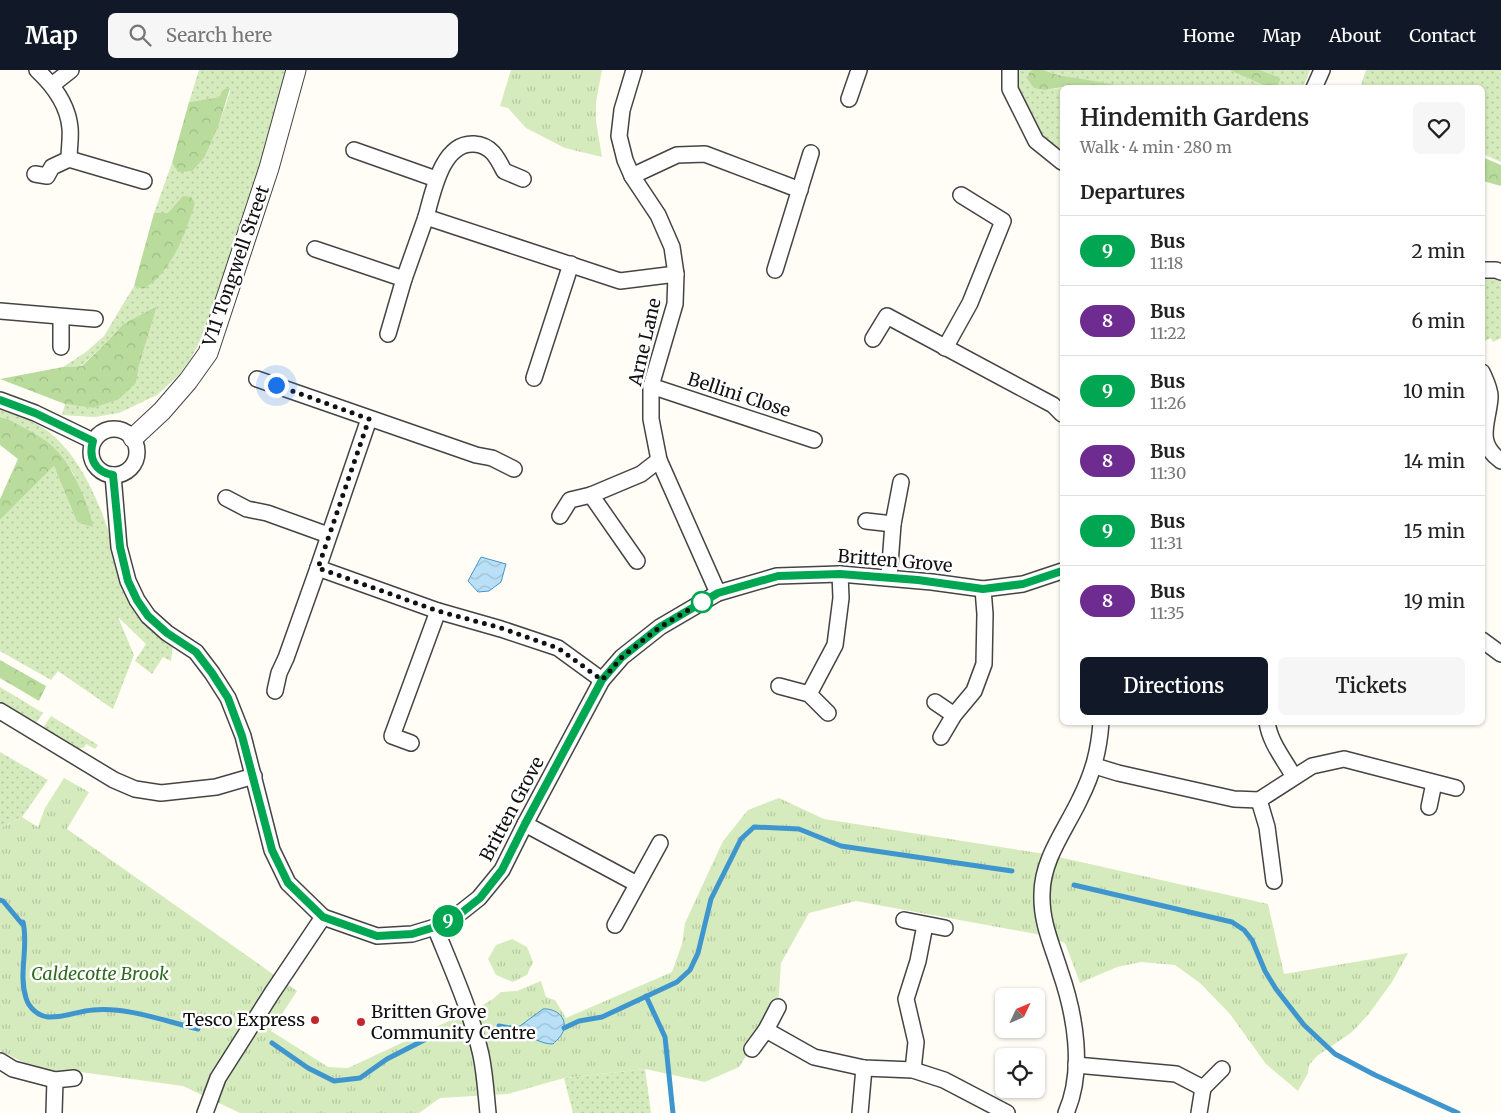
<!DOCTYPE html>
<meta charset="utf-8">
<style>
:root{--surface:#fff;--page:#f6f6f6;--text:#222;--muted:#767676;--line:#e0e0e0;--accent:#111827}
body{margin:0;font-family:Merriweather,serif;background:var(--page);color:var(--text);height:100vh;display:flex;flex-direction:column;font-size:19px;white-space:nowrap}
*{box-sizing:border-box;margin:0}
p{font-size:16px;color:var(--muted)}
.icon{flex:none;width:28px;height:28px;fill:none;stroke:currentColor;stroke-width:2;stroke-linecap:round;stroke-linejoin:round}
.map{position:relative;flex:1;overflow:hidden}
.panel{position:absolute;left:1060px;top:15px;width:425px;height:640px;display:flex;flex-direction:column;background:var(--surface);border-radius:8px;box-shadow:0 1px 4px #0004}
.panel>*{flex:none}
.badge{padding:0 10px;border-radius:16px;font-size:18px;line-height:32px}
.needle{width:32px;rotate:46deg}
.fabs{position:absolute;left:995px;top:918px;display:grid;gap:10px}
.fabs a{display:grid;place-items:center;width:50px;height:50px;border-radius:8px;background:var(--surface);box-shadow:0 1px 4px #0004;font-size:25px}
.you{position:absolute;width:25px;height:25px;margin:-12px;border:4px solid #fff;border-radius:50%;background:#1a73e8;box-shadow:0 0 0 8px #1a73e833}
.map>.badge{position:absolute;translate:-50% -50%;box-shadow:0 0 0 2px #fff}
h2{padding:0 20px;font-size:19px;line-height:45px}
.round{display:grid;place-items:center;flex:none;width:52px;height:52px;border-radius:8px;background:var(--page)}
.summary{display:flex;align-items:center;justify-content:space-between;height:85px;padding:0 20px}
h1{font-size:24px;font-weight:600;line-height:38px}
.action{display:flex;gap:10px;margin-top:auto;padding:10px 20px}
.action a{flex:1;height:58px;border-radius:8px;background:var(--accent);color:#fff;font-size:20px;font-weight:600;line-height:58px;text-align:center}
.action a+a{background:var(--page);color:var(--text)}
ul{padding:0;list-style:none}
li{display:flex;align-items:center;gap:15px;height:70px;padding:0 20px;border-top:1px solid var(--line)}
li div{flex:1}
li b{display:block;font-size:19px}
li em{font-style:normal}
li .badge{min-width:55px;font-weight:700;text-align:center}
header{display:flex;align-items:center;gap:30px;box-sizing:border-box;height:70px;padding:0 25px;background:var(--accent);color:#fff}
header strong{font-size:24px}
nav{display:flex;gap:28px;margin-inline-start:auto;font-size:18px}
.search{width:350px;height:45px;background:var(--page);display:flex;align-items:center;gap:12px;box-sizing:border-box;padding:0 18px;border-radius:8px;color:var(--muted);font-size:19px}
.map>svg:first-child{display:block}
.grass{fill:url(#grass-dots)}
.forest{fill:url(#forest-crowns)}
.park{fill:url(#park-tufts)}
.water{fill:url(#water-waves);stroke:#3f96cf}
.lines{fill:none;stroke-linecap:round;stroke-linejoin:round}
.stream{stroke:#3f96cf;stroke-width:5}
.minor-casing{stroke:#444;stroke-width:18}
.tertiary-casing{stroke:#444;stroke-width:21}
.minor{stroke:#fff;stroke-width:15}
.tertiary{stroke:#fff;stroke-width:19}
.line-casing{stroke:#fff;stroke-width:11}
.line{stroke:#00a651;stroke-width:8}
.walk{stroke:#111;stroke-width:5;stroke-dasharray:0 9}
.stop-dot{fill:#fff;stroke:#00a651;stroke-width:2.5}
.poi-dot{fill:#c4262e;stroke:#fff;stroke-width:2}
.labels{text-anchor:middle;stroke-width:5;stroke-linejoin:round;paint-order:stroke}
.street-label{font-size:18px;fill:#111;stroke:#fff}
.park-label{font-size:18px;font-style:italic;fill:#2f6b1f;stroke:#fff}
.poi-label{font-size:18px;fill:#111;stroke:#fff;text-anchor:start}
</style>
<header>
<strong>Map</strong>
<div class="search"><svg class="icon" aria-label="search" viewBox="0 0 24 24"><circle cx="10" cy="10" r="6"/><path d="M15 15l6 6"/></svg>Search here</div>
<nav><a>Home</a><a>Map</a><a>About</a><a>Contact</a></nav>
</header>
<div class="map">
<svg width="1501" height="1043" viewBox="0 0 1501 1043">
<defs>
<pattern id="grass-dots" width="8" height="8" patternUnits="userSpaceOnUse" patternTransform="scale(1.25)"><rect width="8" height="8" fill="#d5ebbd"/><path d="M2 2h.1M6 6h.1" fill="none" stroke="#b6c8a1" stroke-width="1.8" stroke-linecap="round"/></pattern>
<pattern id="forest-crowns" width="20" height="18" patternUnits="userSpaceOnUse" patternTransform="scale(1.25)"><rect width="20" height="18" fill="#b9dc9c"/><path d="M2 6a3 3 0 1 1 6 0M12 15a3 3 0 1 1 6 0" fill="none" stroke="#9ebc85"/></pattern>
<pattern id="park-tufts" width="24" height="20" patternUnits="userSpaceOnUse" patternTransform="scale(1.25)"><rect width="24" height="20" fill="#d5ebbd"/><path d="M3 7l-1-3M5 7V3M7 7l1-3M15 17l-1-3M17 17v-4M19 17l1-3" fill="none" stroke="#b6c8a1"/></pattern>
<pattern id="water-waves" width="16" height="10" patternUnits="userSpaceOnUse" patternTransform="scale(1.25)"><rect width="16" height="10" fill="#b9e0f7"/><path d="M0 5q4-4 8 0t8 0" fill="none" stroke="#9ebfd3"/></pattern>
</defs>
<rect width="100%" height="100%" fill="#fffdf5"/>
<!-- grass -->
<g class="grass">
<polygon points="199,0 289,0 253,123 230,196 201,269 191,288 179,305 157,325 119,343 94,347 62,345 65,334 93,338 136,313 139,296 157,236 123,254 105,274 81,296 63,297 86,282 104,266 134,216 143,219 168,143 154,143 172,93 178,102 219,54 230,22 230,18 219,27 189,32"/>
<path d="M1017,0H1033L1029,2L1045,20L1062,18V83C1046,69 1023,46 1018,24C1016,17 1018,7 1017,0Z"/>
<path d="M1043,0H1229L1268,17L1170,18C1152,13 1134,17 1115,15C1091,12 1066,7 1043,0Z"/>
<polygon points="1260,0 1310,0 1303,18 1277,17 1281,8"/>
<polygon points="1366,0 1501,0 1501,92 1483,84 1482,18 1360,18"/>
<polygon points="1486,206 1501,211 1501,268 1493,272 1491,268 1483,272 1484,275 1483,277 1483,207"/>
<path d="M0,337C15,344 31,350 45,359C79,383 101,434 112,473C117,492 119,511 128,528C138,547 157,561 173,575L171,591L163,587L152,604L135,591L146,574L118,547L134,585L113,639L58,601L51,610L0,581V450L54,396L77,452L74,404L52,376L8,349L0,347Z"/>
<polygon points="0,617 43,643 35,655 0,634"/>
<polygon points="51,646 98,675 95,679 86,674 85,677 77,680 46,661 44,656"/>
<polygon points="0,682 48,710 22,747 0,758"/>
<polygon points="645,999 651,1043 573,1043 564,1008"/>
</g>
<!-- forest -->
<g class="forest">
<polygon points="1033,0 1043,0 1059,5 1116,15 1161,15 1170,17 1063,17 1045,20 1034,18 1028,10 1029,2"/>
<polygon points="1229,0 1260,0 1281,8 1277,17 1268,17"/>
<polygon points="230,18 219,54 204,88 192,101 178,102 172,93 189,32 219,27 224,19"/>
<polygon points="1482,87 1501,95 1501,116 1483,111"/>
<path d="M183,126L191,127L195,133C186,162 171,204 143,219L134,216L154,143H168Z"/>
<polygon points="157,236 139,296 136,313 119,329 93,338 65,334 0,309 63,297 82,296 105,274 123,254"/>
<path d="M0,347L8,349C22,357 39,365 51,375C70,390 89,434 93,457L77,452L54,396L0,450V429L18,389L0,375Z"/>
<polygon points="0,590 46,616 39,631 0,608"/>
</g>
<!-- park -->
<g class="park">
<polygon points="511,0 602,0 596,32 596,51 602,87 565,78 526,58 508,38 500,36"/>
<polygon points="64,708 89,722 67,759 297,921 271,961 328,997 348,998 483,935 493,929 501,922 517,921 541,911 546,927 555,930 566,948 672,902 682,874 685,853 723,771 748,740 779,728 824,749 1045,784 1268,834 1284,904 1408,883 1392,912 1368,945 1352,962 1317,986 1309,995 1308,1003 1298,1021 1266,994 1230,944 1200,913 1175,895 1141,892 1117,897 1080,913 1065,873 1047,866 856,831 809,843 781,893 778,937 739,997 705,1012 645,999 564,1008 508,1024 440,1028 419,1043 240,1043 183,1016 73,1001 42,1001 0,981 0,758 22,747 38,757 45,738"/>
<polygon points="512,869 527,877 533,892 527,905 513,912 496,905 488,889 496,875"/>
</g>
<!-- water -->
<g class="water">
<polygon points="481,487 506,494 501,512 489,521 478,522 468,511"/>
<path d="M543,939C553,938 566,945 564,957C564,964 557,970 553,974C540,974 532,966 519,964L516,959Z"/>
</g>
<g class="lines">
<!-- stream -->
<g class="stream">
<polyline points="1074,815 1232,852 1244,860 1252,870 1265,901 1276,919 1304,955 1335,984 1375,1005 1458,1043"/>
<path d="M0,830L3,831L23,855V852C29,877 18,903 26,928C29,938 38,946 48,947C64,948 78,941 93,940C129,937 164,951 198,959"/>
<polyline points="646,926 665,967 673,1043"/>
<polyline points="499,956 516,959"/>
<polyline points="564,958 579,951 602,947 677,912 690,900 698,883 711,829 741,769 754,757 799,759 841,776 1012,801"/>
<polyline points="272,973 308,998 334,1011 360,1008 387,989 436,964"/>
</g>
<defs>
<g id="minor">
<path d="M37,0C53,15 68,35 70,58C71,68 69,79 69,89"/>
<polyline points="634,0 622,40 619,66 625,90 632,106 658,145 672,177 676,204 675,234 651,316 651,349 659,390 718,523"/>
<polyline points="1010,0 1010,19 1036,71 1062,92"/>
<polyline points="52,15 71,0"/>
<polyline points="1314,18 1322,0"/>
<polyline points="849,29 859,0"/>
<polyline points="354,80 436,109"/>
<polyline points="35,104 47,106 52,97 69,89 144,111"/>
<polyline points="632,106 677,85 705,84 800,120"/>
<path d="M426,147C433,122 442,72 474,74C491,75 497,87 504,101L523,109"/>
<polyline points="315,179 404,209"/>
<polyline points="775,200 811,83"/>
<polyline points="1482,200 1496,200 1501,202"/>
<polyline points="0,241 95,249"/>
<polyline points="61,247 61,277"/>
<polyline points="388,264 404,209 426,147 620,211 676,204"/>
<polyline points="873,269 887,246 1053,335 1062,344"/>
<polyline points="945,278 970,233 1003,151 961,125"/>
<path d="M1482,302C1485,309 1491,320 1490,328C1488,354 1475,372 1501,391"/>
<polyline points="534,308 571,194"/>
<polyline points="257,309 476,385 492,388 514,399"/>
<polyline points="651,316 814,370"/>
<polyline points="0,330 35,343 93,371"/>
<polyline points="369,349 318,498 438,541 501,559 558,578 602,610"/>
<circle cx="114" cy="382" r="23"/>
<polyline points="113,405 119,477 128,511 137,530 148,546 167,563 196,582 212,603 228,628 243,666 272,780 288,813 323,847 377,866 412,864 435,857 455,847 479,828 502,800 525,754 602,610 622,587 660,557 718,523 777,506 840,504 932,512 983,519 1023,514 1062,501"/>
<polyline points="591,425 637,491"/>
<polyline points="226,428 247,439 267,443 328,465"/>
<polyline points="560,446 570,430 591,425 641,404 659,390"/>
<polyline points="866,451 893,454"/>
<polyline points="889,507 893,454 901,412"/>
<polyline points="1482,570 1501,584"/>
<polyline points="779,616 809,624 828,643"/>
<polyline points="275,621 279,603 286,588 318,498"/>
<polyline points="809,624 835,575 841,528 840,504"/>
<polyline points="935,632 954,645"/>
<polyline points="0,641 114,710 135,719 161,723 216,717 254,706"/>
<path d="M1267,652C1270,673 1284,689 1294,707"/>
<polyline points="941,667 954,645 974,621 984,594 985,544 983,519"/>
<polyline points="411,673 392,666 438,541"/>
<polyline points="1095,696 1118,703 1234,729 1259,730 1312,696 1344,689 1456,718"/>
<polyline points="1259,730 1267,757 1274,811"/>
<polyline points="1429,737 1434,713"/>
<polyline points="525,754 637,814"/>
<polyline points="904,850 945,858"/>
<polyline points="615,855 660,773"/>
<path d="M435,857C452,899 471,941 481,985C485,1004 486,1024 488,1043"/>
<polyline points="766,960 814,987 864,998 913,1000 944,1010 1007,1043"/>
<polyline points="752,979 766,960 778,937"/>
<polyline points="0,991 13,999 55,1010"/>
<polyline points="1076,995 1176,1004 1203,1018 1222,999"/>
<polyline points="913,1000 916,972 906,929 918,891 925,855"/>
<polyline points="54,1043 55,1010 74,1008"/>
<polyline points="205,1043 218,1008 272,923 323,847"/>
<polyline points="860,1043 864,998"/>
<path d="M1066,1043C1085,1000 1075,944 1060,901C1052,875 1041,852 1042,824C1042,789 1066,759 1080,729C1093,703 1099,681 1101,652"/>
<polyline points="1199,1043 1203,1018"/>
</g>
<polyline id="tertiary" points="133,368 162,341 188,311 208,283 269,98 296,0"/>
</defs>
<!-- minor casing -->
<use href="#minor" class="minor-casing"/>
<!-- tertiary casing -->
<use href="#tertiary" class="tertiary-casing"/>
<!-- minor -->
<use href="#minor" class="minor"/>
<!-- tertiary -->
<use href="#tertiary" class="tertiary"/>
</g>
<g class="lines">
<defs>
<path id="line" d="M0,330L35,343L93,371C88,388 95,402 113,405L120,477L128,511L137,530L148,546L167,563L196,582L212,603L228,628L242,666L272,780L288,813L323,847L377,866L412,864L435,857L455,848L480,828L502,800L525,754L602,610L622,587L660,557L718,523L778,506L840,504L918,510L983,519L1023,514L1062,501"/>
</defs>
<!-- line casing -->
<use href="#line" class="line-casing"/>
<!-- line -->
<use href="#line" class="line"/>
<!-- walk -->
<polyline class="walk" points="276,315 369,349 318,498 438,541 501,558 558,578 602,610 622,587 660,557 702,532"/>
</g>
<!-- markers -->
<circle class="stop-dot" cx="702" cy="532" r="10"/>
<g class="poi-dot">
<circle cx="315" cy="950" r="5"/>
<circle cx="361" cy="952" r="5"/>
</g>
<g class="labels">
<!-- street labels -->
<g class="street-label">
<text transform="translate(236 196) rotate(-71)" y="6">V11 Tongwell Street</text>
<text transform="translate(645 272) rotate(-77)" y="6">Arne Lane</text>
<text transform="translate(739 325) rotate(18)" y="6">Bellini Close</text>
<text transform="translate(895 491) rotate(5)" y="6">Britten Grove</text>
<text transform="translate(512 739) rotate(-62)" y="6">Britten Grove</text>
</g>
<!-- park labels -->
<g class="park-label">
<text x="100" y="910">Caldecotte Brook</text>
</g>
<!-- poi labels -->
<g class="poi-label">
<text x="371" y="948">Britten Grove<tspan x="371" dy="21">Community Centre</tspan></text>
<text x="305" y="956" text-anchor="end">Tesco Express</text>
</g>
</g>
</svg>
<div class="fabs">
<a><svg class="needle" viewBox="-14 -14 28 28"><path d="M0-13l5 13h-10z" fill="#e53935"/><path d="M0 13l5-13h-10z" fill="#767676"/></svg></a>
<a><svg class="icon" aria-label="locate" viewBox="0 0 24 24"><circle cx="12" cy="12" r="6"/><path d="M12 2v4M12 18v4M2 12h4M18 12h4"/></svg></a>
</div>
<div class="you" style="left:276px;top:315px"></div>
<b class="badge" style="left:448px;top:851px;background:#00a651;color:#fff">9</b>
<section class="panel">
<div class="summary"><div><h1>Hindemith Gardens</h1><p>Walk · 4 min · 280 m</p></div><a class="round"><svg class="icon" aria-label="heart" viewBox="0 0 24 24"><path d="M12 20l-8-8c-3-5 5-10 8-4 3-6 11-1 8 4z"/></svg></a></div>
<h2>Departures</h2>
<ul>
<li><span class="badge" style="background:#00a651;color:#fff">9</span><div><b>Bus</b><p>11:18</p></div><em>2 min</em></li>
<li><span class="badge" style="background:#6e2c91;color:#fff">8</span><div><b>Bus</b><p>11:22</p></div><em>6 min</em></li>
<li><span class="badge" style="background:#00a651;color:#fff">9</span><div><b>Bus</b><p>11:26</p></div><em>10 min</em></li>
<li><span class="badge" style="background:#6e2c91;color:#fff">8</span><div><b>Bus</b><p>11:30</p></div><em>14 min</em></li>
<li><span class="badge" style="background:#00a651;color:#fff">9</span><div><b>Bus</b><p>11:31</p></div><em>15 min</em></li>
<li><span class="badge" style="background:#6e2c91;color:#fff">8</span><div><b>Bus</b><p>11:35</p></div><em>19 min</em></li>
</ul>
<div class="action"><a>Directions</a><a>Tickets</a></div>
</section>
</div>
